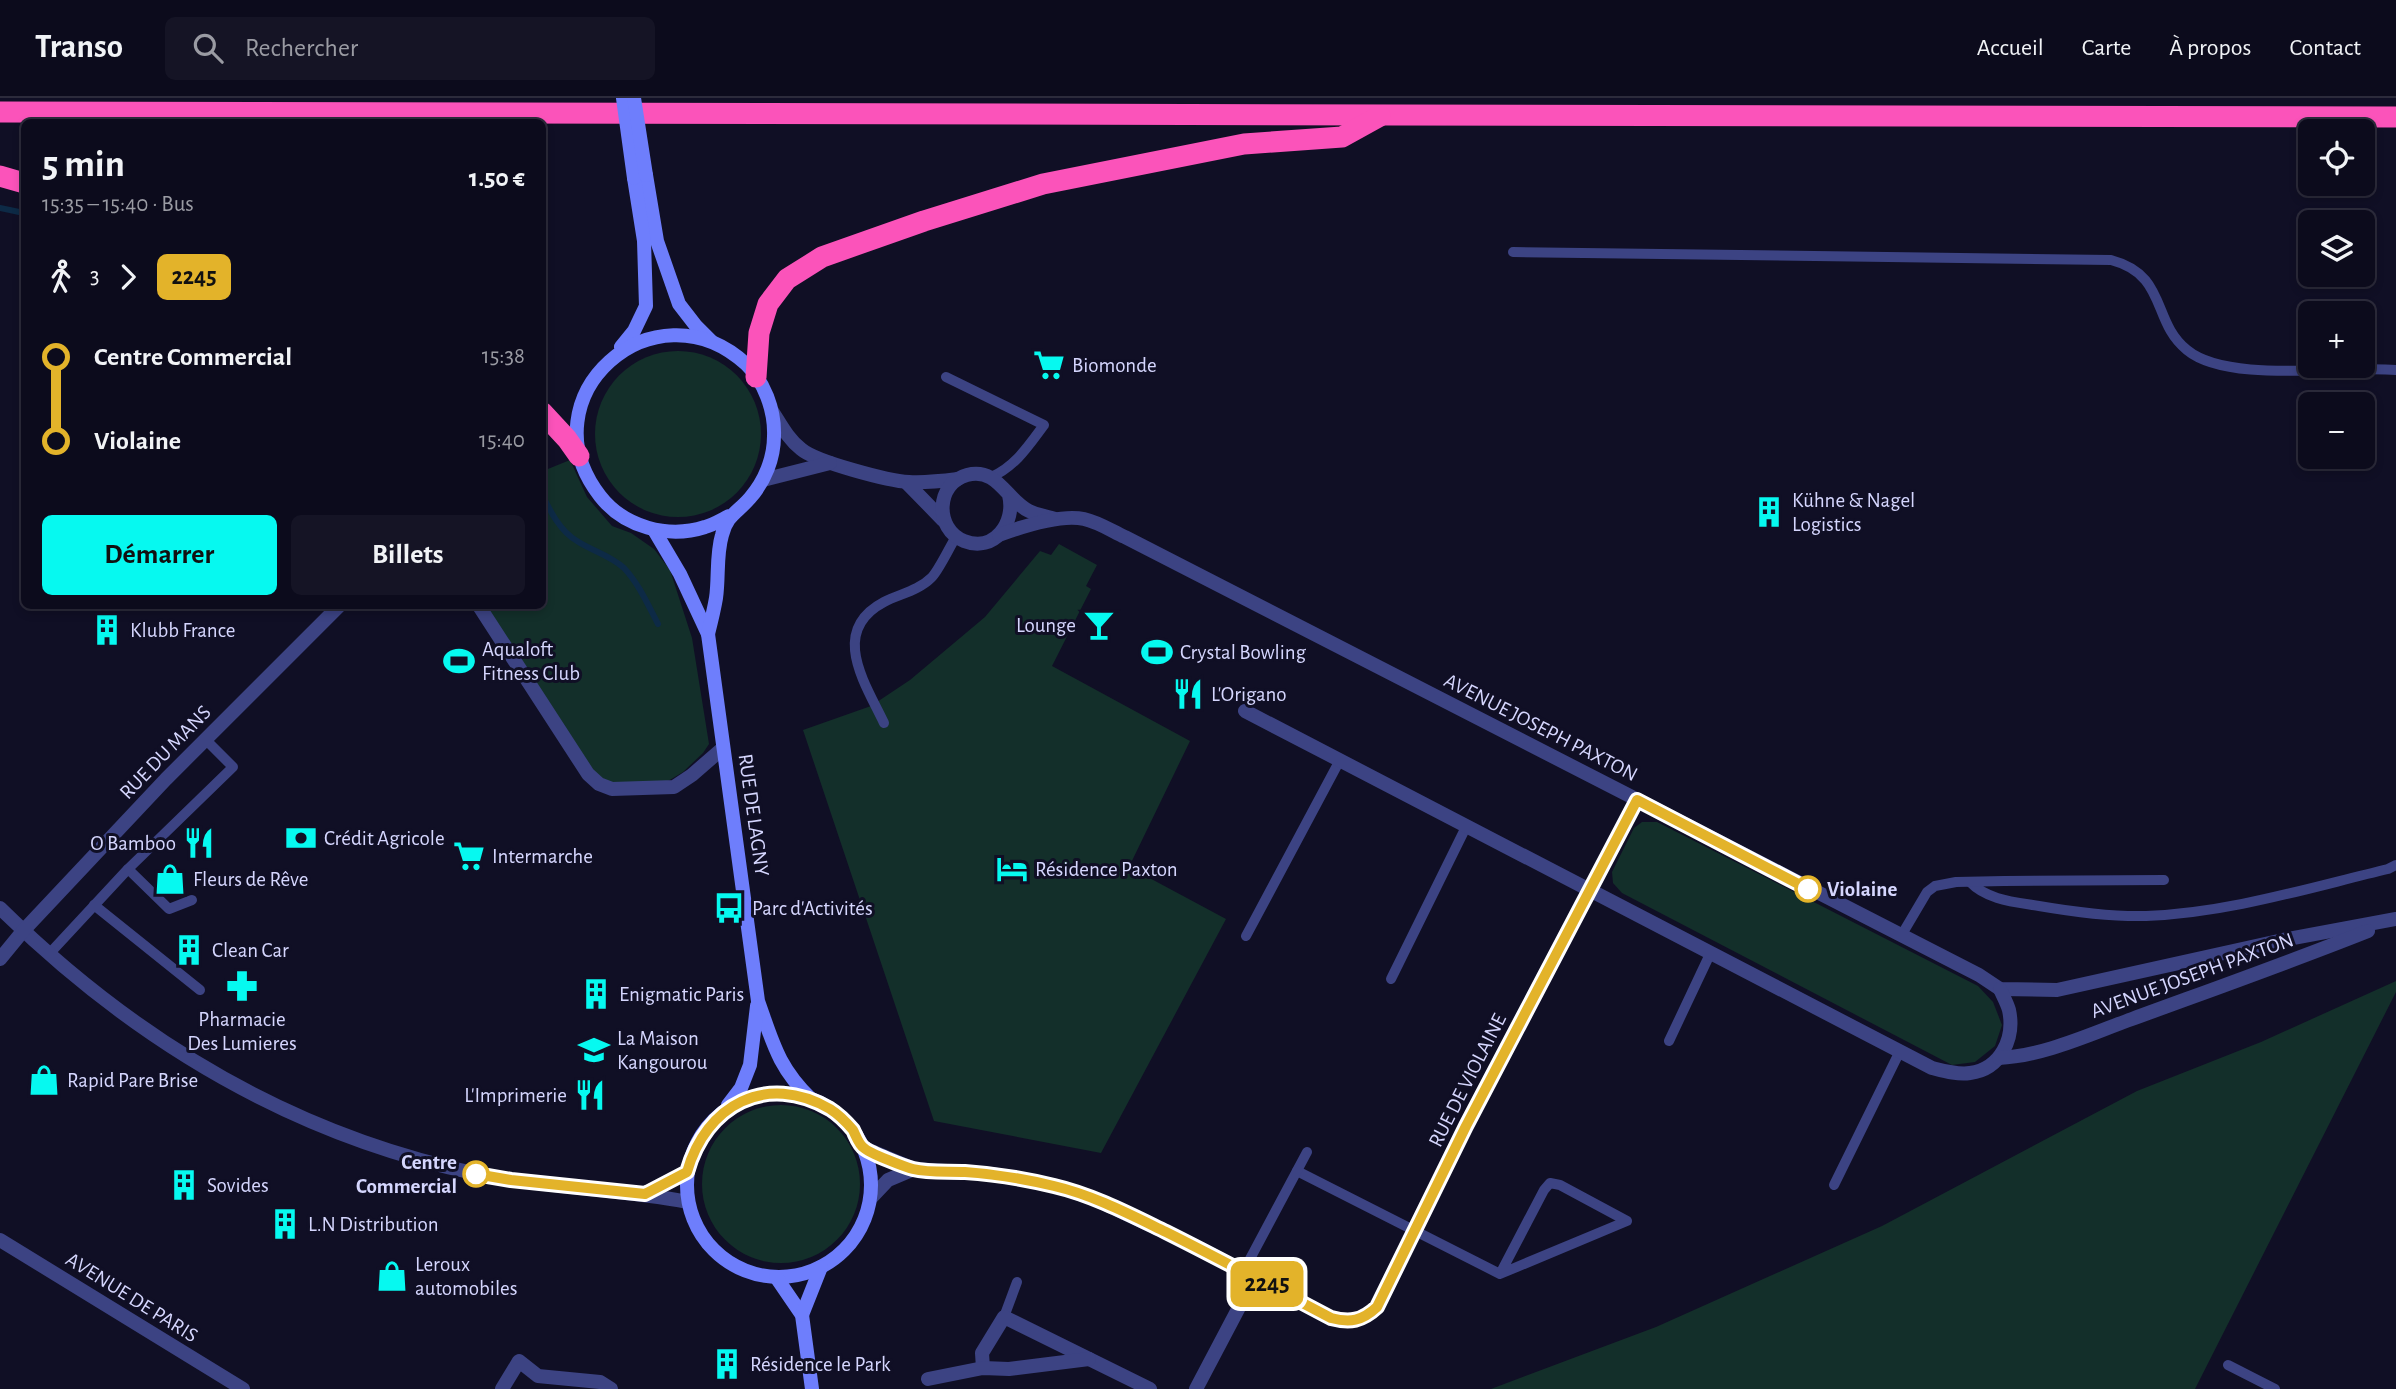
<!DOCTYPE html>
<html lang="fr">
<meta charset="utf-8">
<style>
:root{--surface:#0c0b1c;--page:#151425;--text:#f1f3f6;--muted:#9a9ba3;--line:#2c2b3b;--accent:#06f9f0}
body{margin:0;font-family:"Alegreya Sans",sans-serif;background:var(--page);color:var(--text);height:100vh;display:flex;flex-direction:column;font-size:26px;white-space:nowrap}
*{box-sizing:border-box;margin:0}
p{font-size:23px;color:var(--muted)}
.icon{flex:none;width:38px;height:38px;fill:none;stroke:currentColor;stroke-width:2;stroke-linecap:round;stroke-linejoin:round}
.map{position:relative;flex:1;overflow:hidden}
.drawer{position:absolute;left:21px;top:21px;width:525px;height:490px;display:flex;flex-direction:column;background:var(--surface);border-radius:10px;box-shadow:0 4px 10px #0003,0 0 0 2px var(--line)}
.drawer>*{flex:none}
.badge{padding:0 14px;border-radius:10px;font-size:24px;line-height:46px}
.tools{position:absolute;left:2298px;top:21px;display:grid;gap:14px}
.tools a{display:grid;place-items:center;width:77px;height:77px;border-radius:10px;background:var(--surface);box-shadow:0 4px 10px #0003,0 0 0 2px var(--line);font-size:35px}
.map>.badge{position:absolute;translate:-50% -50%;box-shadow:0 0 0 4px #fff}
.legs{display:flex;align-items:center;gap:10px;height:77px;padding:0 21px;font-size:23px}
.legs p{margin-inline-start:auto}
.summary{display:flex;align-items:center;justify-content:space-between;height:119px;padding:0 21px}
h1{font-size:38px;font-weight:700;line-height:52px}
.button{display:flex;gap:14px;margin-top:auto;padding:14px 21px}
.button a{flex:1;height:80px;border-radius:10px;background:var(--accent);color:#111;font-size:28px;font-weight:700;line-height:80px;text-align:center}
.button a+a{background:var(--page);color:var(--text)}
ul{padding:0 21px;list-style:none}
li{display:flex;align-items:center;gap:24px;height:84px;font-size:26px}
li i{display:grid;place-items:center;width:10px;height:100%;margin:0 9px;background:currentColor}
li i::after{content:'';width:18px;height:18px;margin:-9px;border:5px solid;border-radius:50%;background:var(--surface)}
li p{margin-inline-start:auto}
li:first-child i{background:linear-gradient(#0000 50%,currentColor 0)}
li:last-child i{background:linear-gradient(currentColor 50%,#0000 0)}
header{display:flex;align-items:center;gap:42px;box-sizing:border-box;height:98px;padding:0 35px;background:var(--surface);border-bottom:2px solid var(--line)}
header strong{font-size:33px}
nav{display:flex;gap:38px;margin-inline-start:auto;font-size:24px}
.search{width:490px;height:63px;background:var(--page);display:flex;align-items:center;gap:18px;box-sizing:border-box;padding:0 24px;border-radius:10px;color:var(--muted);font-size:26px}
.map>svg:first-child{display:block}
.green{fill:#132f2a}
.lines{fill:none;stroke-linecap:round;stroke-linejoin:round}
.stream{stroke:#0d2a46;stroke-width:6}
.service{stroke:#3c4383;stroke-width:10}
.minor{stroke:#3c4383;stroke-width:14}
.secondary{stroke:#6e7efc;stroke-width:14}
.motorway{stroke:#fb53ba;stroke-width:21}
.secondary-bridge{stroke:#6e7efc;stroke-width:14}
.line-1-casing{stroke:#fff;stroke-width:16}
.line-1{stroke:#e3b32a;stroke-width:10}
.stop-1-dot{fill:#fff;stroke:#e3b32a;stroke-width:3.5}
.labels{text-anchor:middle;stroke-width:6;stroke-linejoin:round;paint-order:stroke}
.poi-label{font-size:21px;fill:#d5d6fe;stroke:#100f25;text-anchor:start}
.street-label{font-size:21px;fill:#d5d6fe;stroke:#100f25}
.stop-label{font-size:21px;font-weight:bold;fill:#d5d6fe;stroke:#100f25;text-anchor:start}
</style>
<header>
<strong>Transo</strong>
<div class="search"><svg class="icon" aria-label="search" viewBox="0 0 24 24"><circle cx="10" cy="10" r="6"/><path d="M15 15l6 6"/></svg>Rechercher</div>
<nav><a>Accueil</a><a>Carte</a><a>À propos</a><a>Contact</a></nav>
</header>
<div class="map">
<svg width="2396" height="1291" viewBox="0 0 2396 1291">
<rect width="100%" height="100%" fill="#100f25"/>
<!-- green -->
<g class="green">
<circle cx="678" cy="336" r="83"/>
<polygon points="570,362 587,399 612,428 631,435 654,451 670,472 692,540 709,646 703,655 683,674 668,683 611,685 596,678 485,508 542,508 543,373"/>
<polygon points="1059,446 1097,467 1086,488 1091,491 1052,568 1190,643 1129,769 1226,821 1101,1055 934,1023 803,632 871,608 910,582 985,519 1040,453 1051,457"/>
<polygon points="1642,724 1657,724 1978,888 1993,904 2002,927 1995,948 1975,964 1952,967 1622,795 1613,785 1612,774 1634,730"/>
<polygon points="2396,883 2396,894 2195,1291 1491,1291 1656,1229 1882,1128 2137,993 2261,944"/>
<circle cx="781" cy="1086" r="79"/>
</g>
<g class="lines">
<!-- stream -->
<g class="stream">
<polyline points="0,110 24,115"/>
<path d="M542,396C550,413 560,433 577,443C592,453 610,457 624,470C639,486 648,507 658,526"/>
</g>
<!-- service -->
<g class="service">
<path d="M1513,154L2111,162C2168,177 2151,223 2187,252C2228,286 2341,267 2396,272"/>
<path d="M946,279L1044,327C1029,347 1015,369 991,379"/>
<path d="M884,625C865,585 829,533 884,504C899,496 918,493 931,480C938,474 950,448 956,439"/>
<polyline points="128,771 169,811 192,802"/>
<path d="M1970,784C1987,802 2015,804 2039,808C2074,814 2110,819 2146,818C2228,815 2308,790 2388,771L2396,767"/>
<polyline points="94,807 200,892"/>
<polyline points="1246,838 1340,662"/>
<polyline points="1901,838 1927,794 1935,788 1956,784 2004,783 2164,782"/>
<polyline points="50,855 128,771 233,669 206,642"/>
<polyline points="1391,881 1467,727"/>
<polyline points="1669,943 1711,854"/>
<polyline points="1297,1073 1500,1176 1627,1123 1560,1087 1550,1085 1544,1092 1500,1176"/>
<polyline points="1834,1087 1900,953"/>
<polyline points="1243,1174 1307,1054"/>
<polyline points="1004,1219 1017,1184"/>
<polyline points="2228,1267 2275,1291"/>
</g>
<!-- minor -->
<g class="minor">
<path d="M772,313C781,327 788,341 801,351C816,364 889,383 909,384C926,385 942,383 958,381"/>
<polyline points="763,382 830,365"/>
<polyline points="906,384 943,422"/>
<path d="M1009,397C1016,425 994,455 964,443C934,431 936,385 967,377C998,369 1006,402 1029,413C1037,417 1047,418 1055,421"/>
<path d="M999,437C1021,429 1061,416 1084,421C1098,424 1112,433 1125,439L1979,877L2000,891L2057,892L2283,842L2396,821"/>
<polyline points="479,508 588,676 599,686 612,691 674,689 692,677 723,650"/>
<path d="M1245,613L1932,970C1944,973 1958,977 1970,975C2001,971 2015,940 2009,912C2007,905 2003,898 2000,891"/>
<path d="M0,810C134,942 292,1037 478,1076C547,1090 619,1091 688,1104"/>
<polyline points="0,861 23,833 166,681 339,508"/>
<path d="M1999,960C2044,958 2090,936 2132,921C2211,892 2290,864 2368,833"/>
<path d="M864,1050L914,1071L992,1076L1056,1088L1094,1101L1201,1151L1331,1220C1350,1225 1362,1223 1377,1209L1466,1028L1637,702"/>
<polyline points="645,1096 687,1074"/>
<polyline points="871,1100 888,1082 914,1071"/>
<polyline points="0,1142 243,1291"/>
<polyline points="983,1270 982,1255 1004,1219 1150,1291"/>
<polyline points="928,1281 983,1270 1009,1271 1089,1261"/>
<polyline points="502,1291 519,1263 538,1278 600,1284 611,1291"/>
<polyline points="1196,1291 1255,1179"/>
</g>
<!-- secondary -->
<g class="secondary">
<polyline points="646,77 657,143 679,206 696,228 711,243"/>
<polyline points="621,249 634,233 646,208 644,143 634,80"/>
<path d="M654,432L680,476L708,536L758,903C773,945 778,969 811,1001"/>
<path d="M708,536C711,524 714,512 716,500C719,480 716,457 722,437C727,417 737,415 750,400C765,383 774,360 774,338C775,312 764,283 746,266C654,182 523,299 600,398C624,429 668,441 705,429C713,427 721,422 729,418"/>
<circle cx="779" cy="1087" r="92"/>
<polyline points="728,1007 741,990 750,967 757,908"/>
<polyline points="776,1179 802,1217 812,1291"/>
<polyline points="802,1217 821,1169"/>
</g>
<!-- motorway -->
<g class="motorway">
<polyline points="0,14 2396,19"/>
<polyline points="0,78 24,85"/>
<polyline points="756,279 759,235 768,206 787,181 822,159 924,123 1043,86 1244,46 1342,39 1380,18"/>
<polyline points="542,314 567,341 579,358"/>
</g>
<!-- secondary-bridge -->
<g class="secondary-bridge">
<polyline points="623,0 634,80"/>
<polyline points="634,0 646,77"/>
</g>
</g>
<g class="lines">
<defs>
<path id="line-1" d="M476,1076L511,1082L645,1096L687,1074C706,1007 766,974 830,1011C838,1016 847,1025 853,1032C856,1038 859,1047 864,1050C869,1055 905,1069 913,1071C929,1075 949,1073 965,1074C995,1076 1025,1081 1054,1088C1093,1097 1131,1117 1166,1134C1222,1162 1276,1191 1331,1220C1350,1225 1362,1223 1377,1209L1466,1028L1637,702L1808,791"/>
</defs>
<!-- line-1 casing -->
<use href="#line-1" class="line-1-casing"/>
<!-- line-1 -->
<use href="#line-1" class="line-1"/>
</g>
<!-- icons -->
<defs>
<symbol id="supermarket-bare" viewBox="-9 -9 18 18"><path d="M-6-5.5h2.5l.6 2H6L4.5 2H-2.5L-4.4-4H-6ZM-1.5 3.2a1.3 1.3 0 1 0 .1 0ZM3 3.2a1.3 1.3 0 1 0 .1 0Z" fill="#06f9f0" stroke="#100f25" stroke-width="2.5" paint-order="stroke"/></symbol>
<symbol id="building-bare" viewBox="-9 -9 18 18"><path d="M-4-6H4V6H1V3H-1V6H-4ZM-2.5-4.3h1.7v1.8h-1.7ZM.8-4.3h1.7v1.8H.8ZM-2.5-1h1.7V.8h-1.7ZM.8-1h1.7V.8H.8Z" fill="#06f9f0" stroke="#100f25" stroke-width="2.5" paint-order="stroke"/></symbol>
<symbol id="bar-bare" viewBox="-9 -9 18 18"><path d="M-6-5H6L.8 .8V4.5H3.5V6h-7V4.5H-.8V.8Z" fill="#06f9f0" stroke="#100f25" stroke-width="2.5" paint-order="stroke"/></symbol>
<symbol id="stadium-bare" viewBox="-9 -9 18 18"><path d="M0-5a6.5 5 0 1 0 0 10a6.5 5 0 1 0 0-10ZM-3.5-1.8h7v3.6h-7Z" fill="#06f9f0" stroke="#100f25" stroke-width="2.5" paint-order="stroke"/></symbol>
<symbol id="restaurant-bare" viewBox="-9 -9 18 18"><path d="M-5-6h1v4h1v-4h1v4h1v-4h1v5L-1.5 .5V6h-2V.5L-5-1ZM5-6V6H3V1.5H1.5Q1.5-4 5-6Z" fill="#06f9f0" stroke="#100f25" stroke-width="2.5" paint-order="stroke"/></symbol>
<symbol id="bank-bare" viewBox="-9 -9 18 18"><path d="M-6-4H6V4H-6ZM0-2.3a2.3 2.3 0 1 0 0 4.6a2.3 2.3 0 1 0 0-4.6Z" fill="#06f9f0" stroke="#100f25" stroke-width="2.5" paint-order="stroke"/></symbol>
<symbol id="hotel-bare" viewBox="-9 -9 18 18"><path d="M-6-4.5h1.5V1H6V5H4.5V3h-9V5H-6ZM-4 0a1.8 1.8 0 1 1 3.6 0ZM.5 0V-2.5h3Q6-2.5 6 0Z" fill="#06f9f0" stroke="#100f25" stroke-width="2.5" paint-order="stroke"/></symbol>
<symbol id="shop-bare" viewBox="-9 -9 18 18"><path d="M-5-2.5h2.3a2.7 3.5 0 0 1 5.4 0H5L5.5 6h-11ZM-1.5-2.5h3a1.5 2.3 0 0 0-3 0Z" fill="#06f9f0" stroke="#100f25" stroke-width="2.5" paint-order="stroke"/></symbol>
<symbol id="bus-bare" viewBox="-9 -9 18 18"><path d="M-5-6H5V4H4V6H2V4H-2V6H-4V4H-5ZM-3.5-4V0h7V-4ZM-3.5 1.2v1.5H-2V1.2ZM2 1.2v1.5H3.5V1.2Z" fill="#06f9f0" stroke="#100f25" stroke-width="2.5" paint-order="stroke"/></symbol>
<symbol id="pharmacy-bare" viewBox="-9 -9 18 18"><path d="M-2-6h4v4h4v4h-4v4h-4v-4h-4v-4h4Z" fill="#06f9f0" stroke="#100f25" stroke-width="2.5" paint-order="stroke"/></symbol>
<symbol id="school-bare" viewBox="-9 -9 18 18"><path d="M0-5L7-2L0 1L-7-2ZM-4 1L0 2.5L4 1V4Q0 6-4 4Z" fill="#06f9f0" stroke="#100f25" stroke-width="2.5" paint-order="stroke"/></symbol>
</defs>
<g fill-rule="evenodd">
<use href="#supermarket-bare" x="1027" y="245" width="44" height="44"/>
<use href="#building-bare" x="1747" y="392" width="44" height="44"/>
<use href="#bar-bare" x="1077" y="505" width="44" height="44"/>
<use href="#building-bare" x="85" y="510" width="44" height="44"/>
<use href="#stadium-bare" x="1135" y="532" width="44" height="44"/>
<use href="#stadium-bare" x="437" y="541" width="44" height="44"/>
<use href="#restaurant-bare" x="1166" y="574" width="44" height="44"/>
<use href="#bank-bare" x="279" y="718" width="44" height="44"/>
<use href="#restaurant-bare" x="177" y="723" width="44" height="44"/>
<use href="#supermarket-bare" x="447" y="736" width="44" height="44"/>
<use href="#hotel-bare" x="990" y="749" width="44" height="44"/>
<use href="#shop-bare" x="148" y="759" width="44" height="44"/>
<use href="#bus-bare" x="707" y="788" width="44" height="44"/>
<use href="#building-bare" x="167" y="830" width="44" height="44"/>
<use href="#pharmacy-bare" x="220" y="866" width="44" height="44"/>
<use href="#building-bare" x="574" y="874" width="44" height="44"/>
<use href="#school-bare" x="572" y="930" width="44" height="44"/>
<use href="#shop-bare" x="22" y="960" width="44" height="44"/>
<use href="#restaurant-bare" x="568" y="975" width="44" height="44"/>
<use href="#building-bare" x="162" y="1065" width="44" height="44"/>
<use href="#building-bare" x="263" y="1104" width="44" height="44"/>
<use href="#shop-bare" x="370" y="1156" width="44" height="44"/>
<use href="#building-bare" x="705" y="1244" width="44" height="44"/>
</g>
<!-- markers -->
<g class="stop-1-dot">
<circle cx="1808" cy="791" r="12"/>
<circle cx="476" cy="1076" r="12"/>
</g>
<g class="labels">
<!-- poi labels -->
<g class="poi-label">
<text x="1072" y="274">Biomonde</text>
<text x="1792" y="409">Kühne &amp; Nagel<tspan x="1792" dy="24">Logistics</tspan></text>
<text x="1076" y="534" text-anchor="end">Lounge</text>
<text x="130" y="539">Klubb France</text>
<text x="482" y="558">Aqualoft<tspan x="482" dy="24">Fitness Club</tspan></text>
<text x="1180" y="561">Crystal Bowling</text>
<text x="1211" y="603">L'Origano</text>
<text x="324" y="747">Crédit Agricole</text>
<text x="176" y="752" text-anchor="end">O Bamboo</text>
<text x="492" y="765">Intermarche</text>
<text x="1035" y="778">Résidence Paxton</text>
<text x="193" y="788">Fleurs de Rêve</text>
<text x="752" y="817">Parc d'Activités</text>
<text x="212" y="859">Clean Car</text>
<text x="619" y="903">Enigmatic Paris</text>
<text x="242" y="928" text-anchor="middle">Pharmacie<tspan x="242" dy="24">Des Lumieres</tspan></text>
<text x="617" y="947">La Maison<tspan x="617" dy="24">Kangourou</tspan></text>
<text x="67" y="989">Rapid Pare Brise</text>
<text x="567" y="1004" text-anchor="end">L'Imprimerie</text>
<text x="207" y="1094">Sovides</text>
<text x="308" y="1133">L.N Distribution</text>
<text x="415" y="1173">Leroux<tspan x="415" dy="24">automobiles</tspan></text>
<text x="750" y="1273">Résidence le Park</text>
</g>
<!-- street labels -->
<g class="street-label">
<text transform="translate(1541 629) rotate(27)" y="7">AVENUE JOSEPH PAXTON</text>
<text transform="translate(165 654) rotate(-46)" y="7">RUE DU MANS</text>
<text transform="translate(754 717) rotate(82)" y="7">RUE DE LAGNY</text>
<text transform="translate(2192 877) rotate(-20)" y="7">AVENUE JOSEPH PAXTON</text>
<text transform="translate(1467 982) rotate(-63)" y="7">RUE DE VIOLAINE</text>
<text transform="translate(132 1199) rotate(32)" y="7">AVENUE DE PARIS</text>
</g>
<!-- stop labels -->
<g class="stop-label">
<text x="1827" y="798">Violaine</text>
<text x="457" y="1071" text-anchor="end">Centre<tspan x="457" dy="24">Commercial</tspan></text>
</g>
</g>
</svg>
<div class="tools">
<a><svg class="icon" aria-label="locate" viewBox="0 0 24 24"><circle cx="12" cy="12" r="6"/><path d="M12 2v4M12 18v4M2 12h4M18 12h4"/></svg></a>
<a><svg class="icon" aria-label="layers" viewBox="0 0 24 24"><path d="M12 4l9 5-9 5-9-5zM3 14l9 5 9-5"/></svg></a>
<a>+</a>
<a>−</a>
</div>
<b class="badge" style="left:1267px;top:1186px;background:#e3b32a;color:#111">2245</b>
<section class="drawer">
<div class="summary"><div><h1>5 min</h1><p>15:35 – 15:40 · Bus</p></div><b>1.50 €</b></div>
<div class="legs"><svg class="icon" aria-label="walk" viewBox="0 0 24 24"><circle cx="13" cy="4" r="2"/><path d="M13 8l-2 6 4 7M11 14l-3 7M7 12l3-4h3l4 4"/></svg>3<svg class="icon" aria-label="forward" viewBox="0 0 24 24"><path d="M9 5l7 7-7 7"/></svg><b class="badge" style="background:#e3b32a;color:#111">2245</b></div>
<ul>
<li><i style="color:#e3b32a"></i><b>Centre Commercial</b><p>15:38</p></li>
<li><i style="color:#e3b32a"></i><b>Violaine</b><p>15:40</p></li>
</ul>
<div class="button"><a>Démarrer</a><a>Billets</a></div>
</section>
</div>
